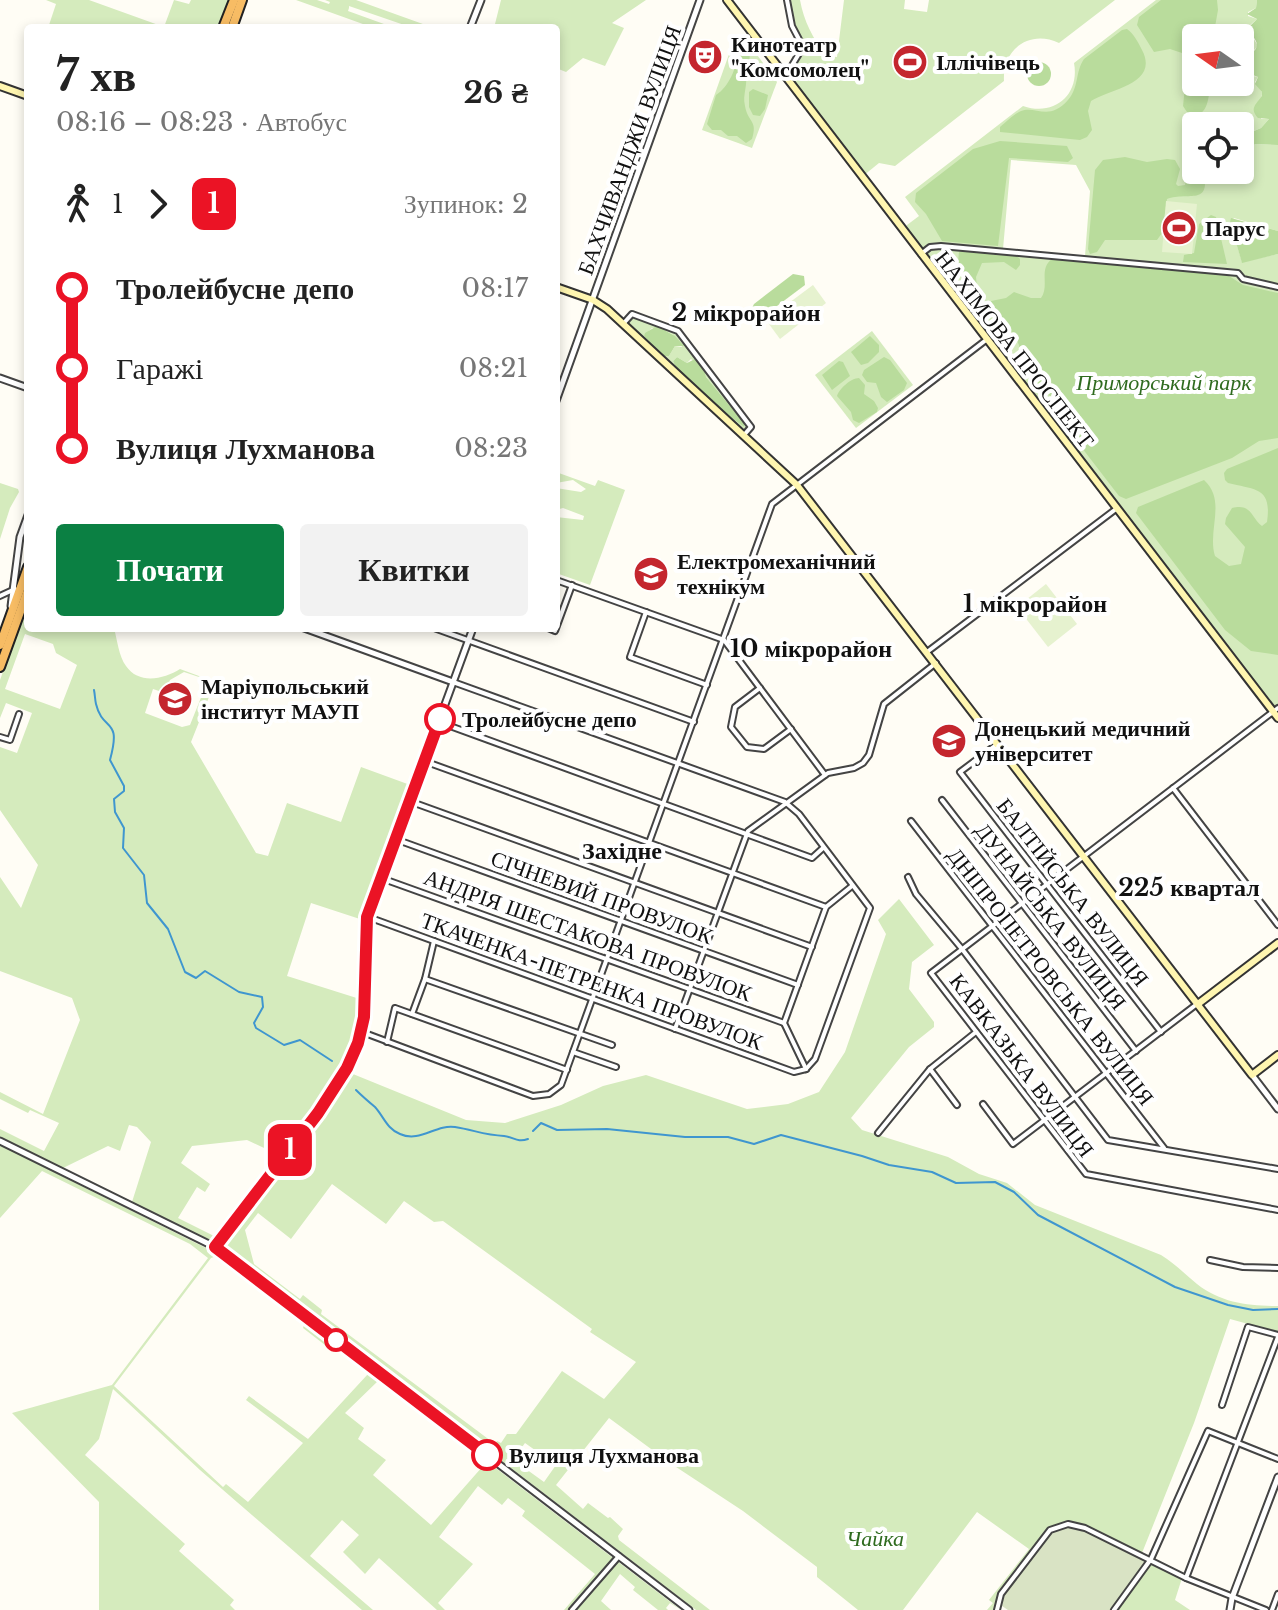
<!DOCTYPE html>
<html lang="uk">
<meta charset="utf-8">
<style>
:root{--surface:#fff;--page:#f2f2f2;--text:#222;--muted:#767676;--accent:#0b8043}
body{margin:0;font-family:"Libre Baskerville",serif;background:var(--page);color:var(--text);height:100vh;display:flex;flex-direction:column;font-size:30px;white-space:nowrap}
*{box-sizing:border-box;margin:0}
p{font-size:26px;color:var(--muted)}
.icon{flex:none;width:44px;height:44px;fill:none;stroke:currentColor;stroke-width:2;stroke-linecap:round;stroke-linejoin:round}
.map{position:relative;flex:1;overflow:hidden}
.drawer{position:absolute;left:24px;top:24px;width:536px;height:608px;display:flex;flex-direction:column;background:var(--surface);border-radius:8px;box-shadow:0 4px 12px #0003}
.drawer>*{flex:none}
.badge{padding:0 16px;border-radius:12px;font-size:28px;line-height:52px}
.needle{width:52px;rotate:284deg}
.fabs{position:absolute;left:1182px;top:24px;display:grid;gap:16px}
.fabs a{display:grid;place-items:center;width:72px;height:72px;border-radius:8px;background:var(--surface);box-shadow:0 4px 12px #0003;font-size:40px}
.map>.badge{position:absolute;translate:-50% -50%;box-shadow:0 0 0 4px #fff}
.legs{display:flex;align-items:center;gap:12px;height:88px;padding:0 32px;font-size:26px}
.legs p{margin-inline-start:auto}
.summary{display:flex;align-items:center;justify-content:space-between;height:136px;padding:0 32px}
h1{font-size:44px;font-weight:800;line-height:60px}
.cta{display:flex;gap:16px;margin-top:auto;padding:16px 32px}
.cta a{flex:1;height:92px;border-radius:8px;background:var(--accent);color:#fff;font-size:32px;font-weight:800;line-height:92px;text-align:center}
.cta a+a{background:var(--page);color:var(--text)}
ul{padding:0 32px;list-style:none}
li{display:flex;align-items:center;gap:28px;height:80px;font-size:30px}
li i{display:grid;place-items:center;width:12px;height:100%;margin:0 10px;background:currentColor}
li i::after{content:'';width:20px;height:20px;margin:-10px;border:6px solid;border-radius:50%;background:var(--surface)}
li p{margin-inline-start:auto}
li:first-child i{background:linear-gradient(#0000 50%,currentColor 0)}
li:last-child i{background:linear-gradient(currentColor 50%,#0000 0)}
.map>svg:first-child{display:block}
.green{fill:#d5ebbd;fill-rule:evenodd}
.forest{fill:#b9dc9c}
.cemetery{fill:#d9e3c4}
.pitch{fill:#e6f2cf}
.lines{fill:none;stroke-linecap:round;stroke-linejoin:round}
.stream{stroke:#3f96cf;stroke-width:2}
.minor-casing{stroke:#444;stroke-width:8}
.tertiary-casing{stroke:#444;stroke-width:9}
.secondary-casing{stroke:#333;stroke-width:10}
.trunk-casing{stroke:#222;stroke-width:12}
.minor{stroke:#fff;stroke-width:4}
.tertiary{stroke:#fff;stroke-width:5}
.secondary{stroke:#fff6b0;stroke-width:6}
.trunk{stroke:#f7bc64;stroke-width:8}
.line-1-casing{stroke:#fff;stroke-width:18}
.line-1{stroke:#eb1325;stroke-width:12}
.stop-1-dot{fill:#fff;stroke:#eb1325;stroke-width:4}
.labels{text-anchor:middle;stroke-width:8;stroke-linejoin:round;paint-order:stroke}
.poi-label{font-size:22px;font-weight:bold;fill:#111;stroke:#fff;text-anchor:start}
.street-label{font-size:22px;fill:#111;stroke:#fff}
.park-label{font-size:22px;font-style:italic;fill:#2f6b1f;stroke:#fff}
.stop-label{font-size:22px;font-weight:bold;fill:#111;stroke:#fff;text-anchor:start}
.neighbourhood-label{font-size:24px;font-weight:bold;fill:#111;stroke:#fff}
</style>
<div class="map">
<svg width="1278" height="1610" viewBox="0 0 1278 1610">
<rect width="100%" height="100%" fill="#fffdf5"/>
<!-- green -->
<g class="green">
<polygon points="46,0 89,0 164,27 174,0 189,4 191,0 231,0 221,28 48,28 56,4"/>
<polygon points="296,0 317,0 329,4 330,2 325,0 356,0 434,28 413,28 349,6 349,8 361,12 349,8 348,11 395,28 374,28"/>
<polygon points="501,0 646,0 612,23 624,28 605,66 583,58 566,72 556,68 556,28 494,28"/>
<path d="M787,0H800C804,22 813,38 826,56L837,57L844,0H905L904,9L927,12L929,0H1115L1059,43C1029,29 1002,50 1004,81L895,166L879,163L863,176L786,75L803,47L792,26Z"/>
<path d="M1156,0H1257L1256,8L1248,12V16L1257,19L1249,26V31L1258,46L1252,52L1254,65L1246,69L1248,75L1258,77L1255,82L1262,92L1261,119H1269L1261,128L1240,137V126H1196V170H1240V150L1256,144L1278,145V231L1234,218L1230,222L1242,262L1278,254V718L921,252L943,248L1236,272L1235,269L1085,256L1090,191L1076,165L1011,160L1003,249L943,244L919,249L903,228L919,216L905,197L1023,106C1054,117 1080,95 1074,63ZM1196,38H1240V82H1196Z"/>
<polygon points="733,43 749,44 777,82 752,148 702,130"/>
<path d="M634,316L677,333L748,427L743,433L626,324ZM652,328C666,330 676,333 682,347L675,346L669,356L644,336ZM677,357L687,363L691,359L705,372L706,377L744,423V427L718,408L676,368L673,361Z"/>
<polygon points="872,331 913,385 856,428 815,375"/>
<polygon points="556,472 595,486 598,480 625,490 590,585 556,573 556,566 560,563 559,552 556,549 556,517 583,520 584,516 563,508 556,510 556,488 581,492 586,489 573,480 556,483"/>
<polygon points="0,483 18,489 19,492 10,508 0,539"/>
<path d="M28,603V628H114C117,639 119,657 126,666C139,685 164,679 180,669L215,682L191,742L256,853L268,856L287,803L341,822L361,767L413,786L366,921L311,903L287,976L363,1000L356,1043L332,1090L215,1243L132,1202L151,1142L137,1127L129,1125L120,1151L108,1146L63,1168L0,1137V1129L44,1151L59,1123L30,1110L28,1113L0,1099V1092L43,1114L80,1020L72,998L0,971V877L21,908L38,865L0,810V747L17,753L32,713L6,703L0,718V680ZM25,634L53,644L56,653L77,665L60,709L5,689ZM184,672L208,680L190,725L182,727L145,713L153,689L165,693L170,680ZM247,1140L279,1155L216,1237L178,1218L197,1187L205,1192L210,1184L181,1163L192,1146Z"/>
<path d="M899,899L934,945L912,962L909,989L934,1022V1027L909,1047L851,1118L862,1130L948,1157L979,1174L1007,1183L1035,1205L1161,1255C1175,1264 1185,1274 1197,1284C1221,1303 1249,1306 1278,1306V1332L1230,1319L1194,1423L1142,1553C1120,1543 1076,1514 1053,1526C1041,1532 1032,1549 1024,1559C1012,1575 1000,1588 997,1608L999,1610H987L993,1603L989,1600L1029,1549L977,1512L903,1610H858L817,1577V1567L743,1511L670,1463L609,1418L556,1485L583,1509L588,1503L608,1518L610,1517L623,1529L618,1536L619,1540L710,1610H696L219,1244L319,1115L348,1072L466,1120L505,1123L561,1105L603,1086L646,1075L747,1109L788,1104L819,1092L845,1052L886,934L878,920ZM332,1184L386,1224L404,1201L434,1222L443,1221L592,1329L590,1332L636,1362L604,1399L562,1371L516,1434H507L501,1443L497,1441L495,1444L321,1314L322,1310L303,1295L300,1299L254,1264L245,1230L258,1213L291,1239ZM525,1443L556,1465L544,1482L526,1469L517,1454Z"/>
<path d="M0,1145L212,1251L681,1610L670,1603L666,1608L668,1610H658L633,1590L635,1587L620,1574L601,1601L611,1610H564L595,1574L522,1516L525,1511L508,1498L502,1505L478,1486L439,1537L473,1564L438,1603L445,1610H437L379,1558L365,1574L343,1552L359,1535L342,1520L310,1556L373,1610H362L200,1470L113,1389L99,1439L85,1455L185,1544L179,1551L234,1600L230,1605L235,1610H99V1502L12,1413L112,1385L208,1258L190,1244L42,1171L0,1218ZM214,1257L304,1325L303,1328L334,1352L336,1350L368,1374L308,1439L249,1396L246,1400L303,1443L248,1502L226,1484L223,1487L114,1386L211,1258ZM379,1380L468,1448L483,1466L431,1525L373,1475L386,1460L358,1439L364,1428L345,1413Z"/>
<polygon points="1151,1561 1182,1578 1175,1600 1190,1610 1116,1610"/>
</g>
<!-- forest -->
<g class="forest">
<path d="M1161,0H1217L1218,10L1213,38H1196V82H1211C1208,98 1209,118 1189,115L1183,106L1187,68L1182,53L1170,49L1154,52L1137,25L1139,17Z"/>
<path d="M1257,0H1278V145L1256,144L1240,150V137L1261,128L1269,119L1258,118C1249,109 1256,104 1262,96V92L1255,84L1258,77L1245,72L1254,63L1247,62L1244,57L1246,51H1254C1262,43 1251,36 1248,28L1257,19L1247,14L1256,8Z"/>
<path d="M1127,29C1134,34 1138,42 1142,50C1160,84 1109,89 1091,101L1088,111L1092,130L1087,137L1080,140L1000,132V127C1006,122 1014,114 1021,111C1035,105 1049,122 1068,100C1079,88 1075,72 1084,59L1122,30Z"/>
<path d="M742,50L750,53L749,64L745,72C749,84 742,94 745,106C748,123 758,120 752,139L746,143L737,136H728L721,130H712L707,124L716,95C729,87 737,67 738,52Z"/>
<circle cx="1039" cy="74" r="12"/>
<polygon points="753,89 768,95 765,109 760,116 753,115 749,107 749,92"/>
<polygon points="1000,141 1067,146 1073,158 1068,162 1009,158 998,246 942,241 926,214 915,202 916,193 973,149"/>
<path d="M1125,157L1147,162L1167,159L1175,160L1180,169L1176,184L1178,186L1185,185L1190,166L1196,164V170H1203C1212,207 1189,191 1167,199L1162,233L1157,240H1105L1097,252L1090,254L1088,249L1095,170L1103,160Z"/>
<polygon points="1211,215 1216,217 1227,264 1183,262 1184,255 1194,253 1199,224"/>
<polygon points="1231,218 1278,231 1278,254 1242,263 1230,222"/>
<polygon points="965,251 1016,255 1020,259 1020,265 1016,270 1004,262 982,263 976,277 977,287 974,289 958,262 959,252"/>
<path d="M1052,259L1226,274L1243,285L1278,293V438L1259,441L1232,458L1126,499L1119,496L1072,435L1069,407L1064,401L1048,395L1025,373L1019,361V345L1014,334L1000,322L990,308L991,301L1006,298L1014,292L1031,298H1041C1050,286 1038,269 1052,259Z"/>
<polygon points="793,274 804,276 805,285 765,315 755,314 752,308 754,304"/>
<polygon points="657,326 675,336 684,346 675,346 669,356 663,356 644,336 645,333"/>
<polygon points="870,336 879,345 879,352 868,363 861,365 851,352"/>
<polygon points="677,357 687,363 695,359 705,372 706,377 744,423 744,427 718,408 676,368 673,361"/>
<polygon points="884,357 890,360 907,383 904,390 887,402 881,397 876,383 867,382 862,375 864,370"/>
<polygon points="839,361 843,362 850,376 832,390 822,375"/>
<path d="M859,378L865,385L864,394L874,401L878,408L877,412L859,423L853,420L851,412L837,396C839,389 851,378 859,378Z"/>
<path d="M1278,448V655L1251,651L1225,630L1136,513L1138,507L1204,480C1227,501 1207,530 1215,556L1229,566L1241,564L1245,547L1225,524L1226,518L1232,508C1252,503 1251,518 1262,526L1267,522C1272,487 1256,490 1228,483L1225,480L1224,473L1227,469Z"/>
</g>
<!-- cemetery -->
<polygon class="cemetery" points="1068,1525 1080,1528 1148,1560 1112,1610 1008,1610 1002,1606 1004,1593 1051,1531"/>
<!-- pitch -->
<g class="pitch">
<polygon points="1166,201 1197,204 1192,254 1162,252"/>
<polygon points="813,285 826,303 780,339 766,320"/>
<polygon points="1046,584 1077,624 1048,647 1017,607"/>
</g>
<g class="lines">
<!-- stream -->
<g class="stream">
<path d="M94,690C95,695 95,700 96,704C103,733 122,716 110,760L124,786V791L114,799L115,812L124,828L123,848L144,875L147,903L168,929L185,972L196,978L205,971L239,992L262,997L263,1007L254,1023L256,1028L284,1045L300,1040L332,1061"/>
<path d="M356,1090C362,1096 369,1102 375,1107C384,1117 387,1129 400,1134C420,1143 436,1124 455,1127C474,1130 484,1135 504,1136C514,1137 517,1143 528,1139"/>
<polyline points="533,1131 541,1123 557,1130 607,1129 685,1137 728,1137 754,1144 781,1135 862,1156 889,1165 932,1172 956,1183 995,1182 1014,1192 1038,1215 1175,1287 1228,1305 1253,1310 1278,1309"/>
</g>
<defs>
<g id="minor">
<polyline points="785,77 803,47 792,26 787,0"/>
<polyline points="921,254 930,247 941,246 1238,273 1243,279 1278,287"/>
<polyline points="623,324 632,314 678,331 751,427 744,435"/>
<polyline points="556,580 724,640 825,775"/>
<polyline points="0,596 15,589"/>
<polyline points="646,612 630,657 707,685"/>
<polyline points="434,628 694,722"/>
<polyline points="548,628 555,631 572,585"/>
<polyline points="927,652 1116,509"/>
<polyline points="453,682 785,802 799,814 870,908 815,1059 806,1069"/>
<polyline points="760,688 735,707 731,727 747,747 764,749 791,729"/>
<polyline points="1278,708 931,973 1086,1174 1278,1210"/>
<polyline points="439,722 812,858 823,848"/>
<polyline points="0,737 10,740 19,714"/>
<polyline points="996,745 960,772 1161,1032"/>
<polyline points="424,761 826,907"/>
<polyline points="1173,788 1278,925"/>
<polyline points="942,800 1136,1051"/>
<polyline points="409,801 812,947"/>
<polyline points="911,821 1164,1148"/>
<polyline points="395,839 798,985"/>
<polyline points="908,877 916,894 962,949 1108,1140 1278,1169"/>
<polyline points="381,878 784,1023"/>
<polyline points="368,917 794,1072 806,1069"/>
<polyline points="425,979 612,1045"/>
<polyline points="412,1014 425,979 434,941"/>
<polyline points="675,1029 748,831 828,773 854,768 863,763 869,755 884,704 936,663"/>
<polyline points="362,1032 533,1096 549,1094 561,1085 772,504 986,340"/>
<polyline points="387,1042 395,1008 567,1070"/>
<polyline points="573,1052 616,1067"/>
<polyline points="806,1069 784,1023 826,907 852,886"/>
<polyline points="930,1069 957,1105"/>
<polyline points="983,1104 1013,1144 1197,1004"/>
<polyline points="878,1133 930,1069 976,1032"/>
<polyline points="1210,1260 1243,1267 1278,1268"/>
<polyline points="1222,1405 1248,1327 1278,1335"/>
<polyline points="1186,1578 1278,1337"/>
<polyline points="572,1610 619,1556"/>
<polyline points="997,1610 1001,1594 1050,1530 1068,1524 1085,1528 1186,1578 1266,1610"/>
<polyline points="1114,1610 1151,1559 1208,1431 1278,1459"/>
<polyline points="1272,1610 1278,1594"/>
</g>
<g id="tertiary">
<polyline points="470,28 481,0"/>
<polyline points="0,378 28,388"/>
<polyline points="556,401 700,0"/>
<polyline points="11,606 20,537 28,515"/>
<polyline points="304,628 453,682"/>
<polyline points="1252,1075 1278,1109"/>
<polyline points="0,1141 215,1247 689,1610"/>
<polyline points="215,1247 333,1091 358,1043 364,1017 367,917 473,628"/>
<polyline points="1230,1610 1232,1598 1278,1477"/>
</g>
<g id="secondary">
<polyline points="727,0 1278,718"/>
<polyline points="0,86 28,96"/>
<polyline points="556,287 593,300 607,309 797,485 1252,1075 1278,1055"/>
<polyline points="1198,1004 1278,943"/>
</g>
<g id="trunk">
<polyline points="223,28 234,0"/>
<polyline points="232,28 242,0"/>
<polyline points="0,645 28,567"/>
<polyline points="0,667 28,590"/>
</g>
</defs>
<!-- minor casing -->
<use href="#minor" class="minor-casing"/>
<!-- tertiary casing -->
<use href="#tertiary" class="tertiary-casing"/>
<!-- secondary casing -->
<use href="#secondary" class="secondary-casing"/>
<!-- trunk casing -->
<use href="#trunk" class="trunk-casing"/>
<!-- minor -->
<use href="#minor" class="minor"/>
<!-- tertiary -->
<use href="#tertiary" class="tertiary"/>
<!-- secondary -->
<use href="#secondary" class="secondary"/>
<!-- trunk -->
<use href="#trunk" class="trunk"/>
</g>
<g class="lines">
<defs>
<polyline id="line-1" points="440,719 367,917 364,1017 358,1043 347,1068 318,1113 215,1247 487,1455"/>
</defs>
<!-- line-1 casing -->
<use href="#line-1" class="line-1-casing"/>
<!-- line-1 -->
<use href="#line-1" class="line-1"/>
</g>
<!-- icons -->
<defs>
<symbol id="theatre-disc" viewBox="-11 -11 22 22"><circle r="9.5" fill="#c4262e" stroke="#fff"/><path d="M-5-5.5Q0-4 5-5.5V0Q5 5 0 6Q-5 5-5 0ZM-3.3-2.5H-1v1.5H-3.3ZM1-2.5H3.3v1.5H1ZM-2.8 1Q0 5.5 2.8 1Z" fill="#fff"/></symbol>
<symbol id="stadium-disc" viewBox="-11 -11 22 22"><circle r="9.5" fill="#c4262e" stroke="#fff"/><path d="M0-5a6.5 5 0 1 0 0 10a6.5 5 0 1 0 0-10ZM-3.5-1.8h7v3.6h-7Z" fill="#fff"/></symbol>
<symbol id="university-disc" viewBox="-11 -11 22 22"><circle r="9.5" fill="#c4262e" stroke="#fff"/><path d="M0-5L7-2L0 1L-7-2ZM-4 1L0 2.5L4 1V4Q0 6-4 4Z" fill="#fff"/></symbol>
</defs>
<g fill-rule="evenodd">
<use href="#theatre-disc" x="685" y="37" width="40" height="40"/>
<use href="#stadium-disc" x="890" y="42" width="40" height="40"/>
<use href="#stadium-disc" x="1159" y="208" width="40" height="40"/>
<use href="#university-disc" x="631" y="554" width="40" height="40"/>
<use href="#university-disc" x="155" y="679" width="40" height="40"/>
<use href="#university-disc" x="929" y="721" width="40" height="40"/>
</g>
<!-- markers -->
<g class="stop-1-dot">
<circle cx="440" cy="719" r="14"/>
<circle cx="336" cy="1340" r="10"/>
<circle cx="487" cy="1455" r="14"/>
</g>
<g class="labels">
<!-- poi labels -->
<g class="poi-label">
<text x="731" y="52">Кинотеатр<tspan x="731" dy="25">"Комсомолец"</tspan></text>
<text x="936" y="70">Іллічівець</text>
<text x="1205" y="236">Парус</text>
<text x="677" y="569">Електромеханічний<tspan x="677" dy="25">технікум</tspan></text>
<text x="201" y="694">Маріупольський<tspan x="201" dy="25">інститут МАУП</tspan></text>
<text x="975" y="736">Донецький медичний<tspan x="975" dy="25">університет</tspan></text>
</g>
<!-- street labels -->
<g class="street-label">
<text transform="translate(629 150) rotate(-70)" y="8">БАХЧИВАНДЖИ ВУЛИЦЯ</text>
<text transform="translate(1015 349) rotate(52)" y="8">НАХІМОВА ПРОСПЕКТ</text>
<text transform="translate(1073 892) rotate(52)" y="8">БАЛТІЙСЬКА ВУЛИЦЯ</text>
<text transform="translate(602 897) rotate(20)" y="8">СІЧНЕВИЙ ПРОВУЛОК</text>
<text transform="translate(1051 916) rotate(52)" y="8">ДУНАЙСЬКА ВУЛИЦЯ</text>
<text transform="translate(588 935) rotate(20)" y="8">АНДРІЯ ШЕСТАКОВА ПРОВУЛОК</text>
<text transform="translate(1051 976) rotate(52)" y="8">ДНІПРОПЕТРОВСЬКА ВУЛИЦЯ</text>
<text transform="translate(592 981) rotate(20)" y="8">ТКАЧЕНКА-ПЕТРЕНКА ПРОВУЛОК</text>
<text transform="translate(1022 1065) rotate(53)" y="8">КАВКАЗЬКА ВУЛИЦЯ</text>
</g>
<!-- park labels -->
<g class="park-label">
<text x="1164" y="390">Приморський парк</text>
<text x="875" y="1546">Чайка</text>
</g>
<!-- stop labels -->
<g class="stop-label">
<text x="462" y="727">Тролейбусне депо</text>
<text x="509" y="1463">Вулиця Лухманова</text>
</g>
<!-- neighbourhood labels -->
<g class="neighbourhood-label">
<text x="746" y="321">2 мікрорайон</text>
<text x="1035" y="612">1 мікрорайон</text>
<text x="811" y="657">10 мікрорайон</text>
<text x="622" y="859">Західне</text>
<text x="1189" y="896">225 квартал</text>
</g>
</g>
</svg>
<div class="fabs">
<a><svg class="needle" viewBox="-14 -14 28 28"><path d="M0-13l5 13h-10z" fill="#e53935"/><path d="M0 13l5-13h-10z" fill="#767676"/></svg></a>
<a><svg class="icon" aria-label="locate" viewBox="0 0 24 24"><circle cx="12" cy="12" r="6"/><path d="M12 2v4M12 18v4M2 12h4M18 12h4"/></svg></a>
</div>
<b class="badge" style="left:290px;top:1150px;background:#eb1325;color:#fff">1</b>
<section class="drawer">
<div class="summary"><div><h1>7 хв</h1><p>08:16 – 08:23 · Автобус</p></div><b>26 ₴</b></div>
<div class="legs"><svg class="icon" aria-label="walk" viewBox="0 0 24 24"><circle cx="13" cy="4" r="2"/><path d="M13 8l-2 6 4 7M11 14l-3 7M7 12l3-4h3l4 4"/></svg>1<svg class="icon" aria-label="forward" viewBox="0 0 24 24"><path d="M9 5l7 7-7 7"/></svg><b class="badge" style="background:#eb1325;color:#fff">1</b><p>Зупинок: 2</p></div>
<ul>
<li><i style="color:#eb1325"></i><b>Тролейбусне депо</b><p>08:17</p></li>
<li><i style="color:#eb1325"></i><span>Гаражі</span><p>08:21</p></li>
<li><i style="color:#eb1325"></i><b>Вулиця Лухманова</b><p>08:23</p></li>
</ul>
<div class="cta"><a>Почати</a><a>Квитки</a></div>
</section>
</div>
